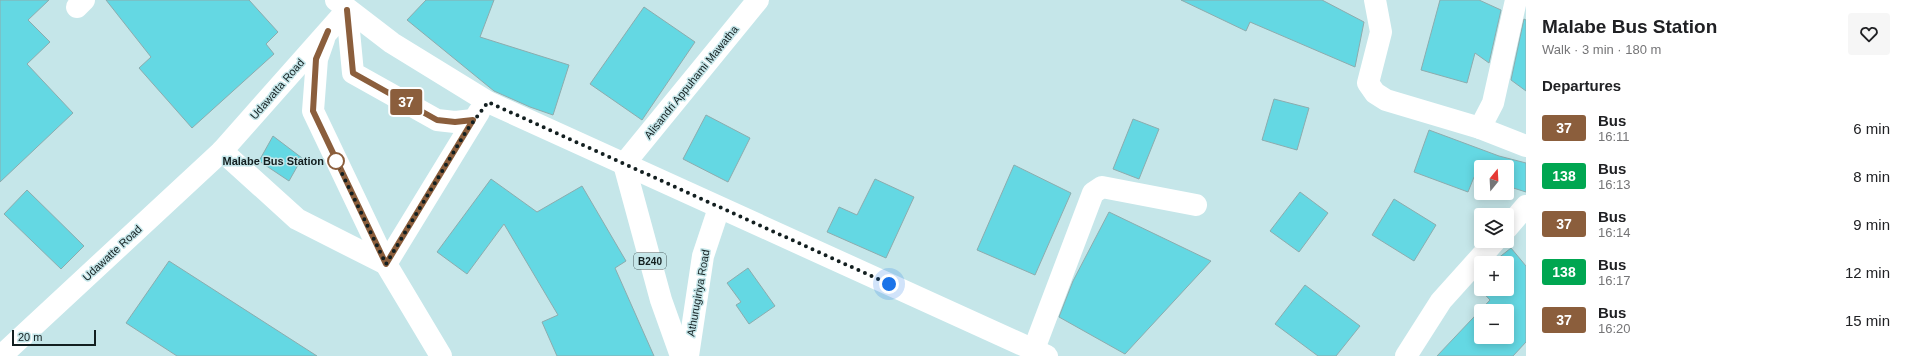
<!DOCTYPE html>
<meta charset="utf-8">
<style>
:root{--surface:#fff;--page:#f6f6f6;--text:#202124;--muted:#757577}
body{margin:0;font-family:Arial,sans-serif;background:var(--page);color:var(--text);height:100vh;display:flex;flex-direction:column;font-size:15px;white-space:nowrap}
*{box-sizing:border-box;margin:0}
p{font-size:13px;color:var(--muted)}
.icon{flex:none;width:22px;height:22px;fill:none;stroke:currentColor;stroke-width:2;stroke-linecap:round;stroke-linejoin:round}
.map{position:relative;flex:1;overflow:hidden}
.details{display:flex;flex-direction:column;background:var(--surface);width:380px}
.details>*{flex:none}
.badge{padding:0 8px;border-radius:3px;font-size:14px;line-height:26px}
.needle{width:26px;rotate:18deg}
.tools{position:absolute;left:1474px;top:160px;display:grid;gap:8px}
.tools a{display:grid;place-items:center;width:40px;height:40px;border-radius:4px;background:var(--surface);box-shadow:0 2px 10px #0003;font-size:20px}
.scale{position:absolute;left:12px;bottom:10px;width:84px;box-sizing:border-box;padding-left:4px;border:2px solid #131f20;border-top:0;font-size:11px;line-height:14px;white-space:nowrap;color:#131f20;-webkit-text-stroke:3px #c5e6e9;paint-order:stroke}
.you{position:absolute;width:20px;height:20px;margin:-10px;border:3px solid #fff;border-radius:50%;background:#1a73e8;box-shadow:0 0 0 6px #1a73e833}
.map>.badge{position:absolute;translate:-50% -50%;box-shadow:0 0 0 2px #fff}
h2{padding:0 16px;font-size:15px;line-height:36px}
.round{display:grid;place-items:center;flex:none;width:42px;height:42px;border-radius:4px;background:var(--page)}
.headline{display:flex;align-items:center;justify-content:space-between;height:68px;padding:0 16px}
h1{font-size:19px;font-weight:700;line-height:30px}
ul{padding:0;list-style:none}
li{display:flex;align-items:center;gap:12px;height:48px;padding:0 16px}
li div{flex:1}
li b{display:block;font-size:15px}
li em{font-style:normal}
li .badge{min-width:44px;font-weight:700;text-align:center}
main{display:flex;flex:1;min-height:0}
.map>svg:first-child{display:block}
.building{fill:#64d8e3;stroke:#8cacae;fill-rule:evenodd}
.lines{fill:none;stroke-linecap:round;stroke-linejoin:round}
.minor{stroke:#fff;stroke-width:22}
.major{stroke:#fff;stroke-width:22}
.line-casing{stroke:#fff;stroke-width:9}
.line{stroke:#8b5e3c;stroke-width:6}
.walk{stroke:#131f20;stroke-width:4;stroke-dasharray:0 7.2}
.stop-dot{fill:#fff;stroke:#8b5e3c;stroke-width:2}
.labels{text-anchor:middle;stroke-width:3;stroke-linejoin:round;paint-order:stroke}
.shield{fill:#c5e6e9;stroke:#485b5c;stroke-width:1}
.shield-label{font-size:10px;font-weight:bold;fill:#131f20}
.street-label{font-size:11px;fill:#131f20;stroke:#c5e6e9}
.stop-label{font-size:11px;font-weight:bold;fill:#131f20;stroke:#c5e6e9;text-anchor:end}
</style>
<main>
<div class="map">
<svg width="1526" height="356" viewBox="0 0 1526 356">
<rect width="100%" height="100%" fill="#c5e6e9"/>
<!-- building -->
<g class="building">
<polygon points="0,0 49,0 28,20 50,42 27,64 73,113 0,182"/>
<polygon points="106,0 249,0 278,32 266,44 274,54 192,128 139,68 151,57"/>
<polygon points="426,0 494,0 480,37 569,65 553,115 530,107 494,91 407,20"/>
<polygon points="1181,0 1322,0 1364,22 1355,67 1250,22 1246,31"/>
<polygon points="1440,0 1479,0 1501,10 1489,63 1475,53 1467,83 1421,70"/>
<polygon points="644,7 695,42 642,120 590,84"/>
<polygon points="1524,19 1526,20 1526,91 1511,80"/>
<polygon points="1274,99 1309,108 1297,150 1262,140"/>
<polygon points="706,115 750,138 728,182 683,159"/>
<polygon points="1133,119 1159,129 1139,179 1113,169"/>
<polygon points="1429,130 1499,156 1526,163 1526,192 1507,186 1507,167 1481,167 1481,179 1474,177 1468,192 1414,172"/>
<polygon points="273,136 302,158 289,181 259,161"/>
<polygon points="1014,165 1071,193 1035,275 977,250"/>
<polygon points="491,179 537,212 582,186 626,261 615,268 654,356 557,356 542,322 558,315 504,224 467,274 437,252"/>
<polygon points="875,179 914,197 886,258 827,232 839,207 857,215"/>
<polygon points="27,190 84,246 61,269 4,214"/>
<polygon points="1300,192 1328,213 1299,252 1270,231"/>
<polygon points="1394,199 1436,225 1414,261 1372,235"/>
<polygon points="1109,212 1211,261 1125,354 1059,317 1073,281"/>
<path d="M1511,248L1526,266V342L1513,356H1437L1490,300L1474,283L1481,275V289H1507V263H1492ZM1481,311H1507V337H1481Z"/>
<polygon points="169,261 317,356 177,356 126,323"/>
<polygon points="748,268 775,306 749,324 736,305 741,302 727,283"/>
<polygon points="1305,285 1360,326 1336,356 1318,356 1275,324"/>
</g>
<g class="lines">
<!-- minor -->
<g class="minor">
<polyline points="1375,0 1381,32 1368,83 1375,93 1386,100 1480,128 1526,146"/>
<polyline points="77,7 84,0"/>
<polyline points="347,10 353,73 437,120 455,122 473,120"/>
<polyline points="324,39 317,59 313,111 386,264"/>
<polyline points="1480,128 1493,103 1516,0"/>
<polyline points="222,151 297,219 386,264 441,356"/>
<polyline points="624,164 758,0"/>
<polyline points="1507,228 1526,206"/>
<polyline points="386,264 479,112"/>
<polyline points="1034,349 1093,193 1102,187 1196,205"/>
<polyline points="1,356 222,151 347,10"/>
<polyline points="1406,356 1441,301 1495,241"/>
</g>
<!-- major -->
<g class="major">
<polyline points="336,0 392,43 488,102 1047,356"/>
<polyline points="624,164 661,300 681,356"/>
<polyline points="688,356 703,256 719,208"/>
</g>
</g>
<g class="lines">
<defs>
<polyline id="line" points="328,31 316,59 313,111 386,264 473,120 455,122 437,120 353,73 347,10"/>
</defs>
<!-- line casing -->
<use href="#line" class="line-casing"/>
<!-- line -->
<use href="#line" class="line"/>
<!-- walk -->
<polyline class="walk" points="336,161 386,264 467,130 488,102 889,284"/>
</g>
<!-- markers -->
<circle class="stop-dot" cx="336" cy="161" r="8"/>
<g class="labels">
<!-- shield labels -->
<rect class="shield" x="634" y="253" width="32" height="16" rx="3"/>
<g class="shield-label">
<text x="650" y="265">B240</text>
</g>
<!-- street labels -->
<g class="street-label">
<text transform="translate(691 82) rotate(-51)" y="4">Alisandri Appuhami Mawatha</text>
<text transform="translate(277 89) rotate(-49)" y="4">Udawatta Road</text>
<text transform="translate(112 253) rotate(-43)" y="4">Udawatte Road</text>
<text transform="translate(698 293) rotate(-80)" y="4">Athurugiriya Road</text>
</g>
<!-- stop labels -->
<g class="stop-label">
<text x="324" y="165">Malabe Bus Station</text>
</g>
</g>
</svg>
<div class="tools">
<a><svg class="needle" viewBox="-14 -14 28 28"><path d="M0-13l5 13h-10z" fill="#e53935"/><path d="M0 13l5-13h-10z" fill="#757577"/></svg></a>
<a><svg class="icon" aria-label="layers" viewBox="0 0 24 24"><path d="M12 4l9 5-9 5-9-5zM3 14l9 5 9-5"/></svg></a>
<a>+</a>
<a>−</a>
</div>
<div class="scale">20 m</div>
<div class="you" style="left:889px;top:284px"></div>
<b class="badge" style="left:406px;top:102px;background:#8b5e3c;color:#fff">37</b>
</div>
<section class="details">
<div class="headline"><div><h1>Malabe Bus Station</h1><p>Walk · 3 min · 180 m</p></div><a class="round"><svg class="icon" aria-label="heart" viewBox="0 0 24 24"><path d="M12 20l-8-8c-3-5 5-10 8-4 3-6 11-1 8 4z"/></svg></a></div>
<h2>Departures</h2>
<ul>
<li><span class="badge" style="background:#8b5e3c;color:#fff">37</span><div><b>Bus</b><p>16:11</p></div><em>6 min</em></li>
<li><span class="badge" style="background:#00a651;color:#fff">138</span><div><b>Bus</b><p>16:13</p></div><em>8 min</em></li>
<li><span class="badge" style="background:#8b5e3c;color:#fff">37</span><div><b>Bus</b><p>16:14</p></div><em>9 min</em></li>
<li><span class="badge" style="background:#00a651;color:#fff">138</span><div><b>Bus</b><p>16:17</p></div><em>12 min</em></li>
<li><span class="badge" style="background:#8b5e3c;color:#fff">37</span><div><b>Bus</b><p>16:20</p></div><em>15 min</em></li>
</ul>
</section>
</main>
